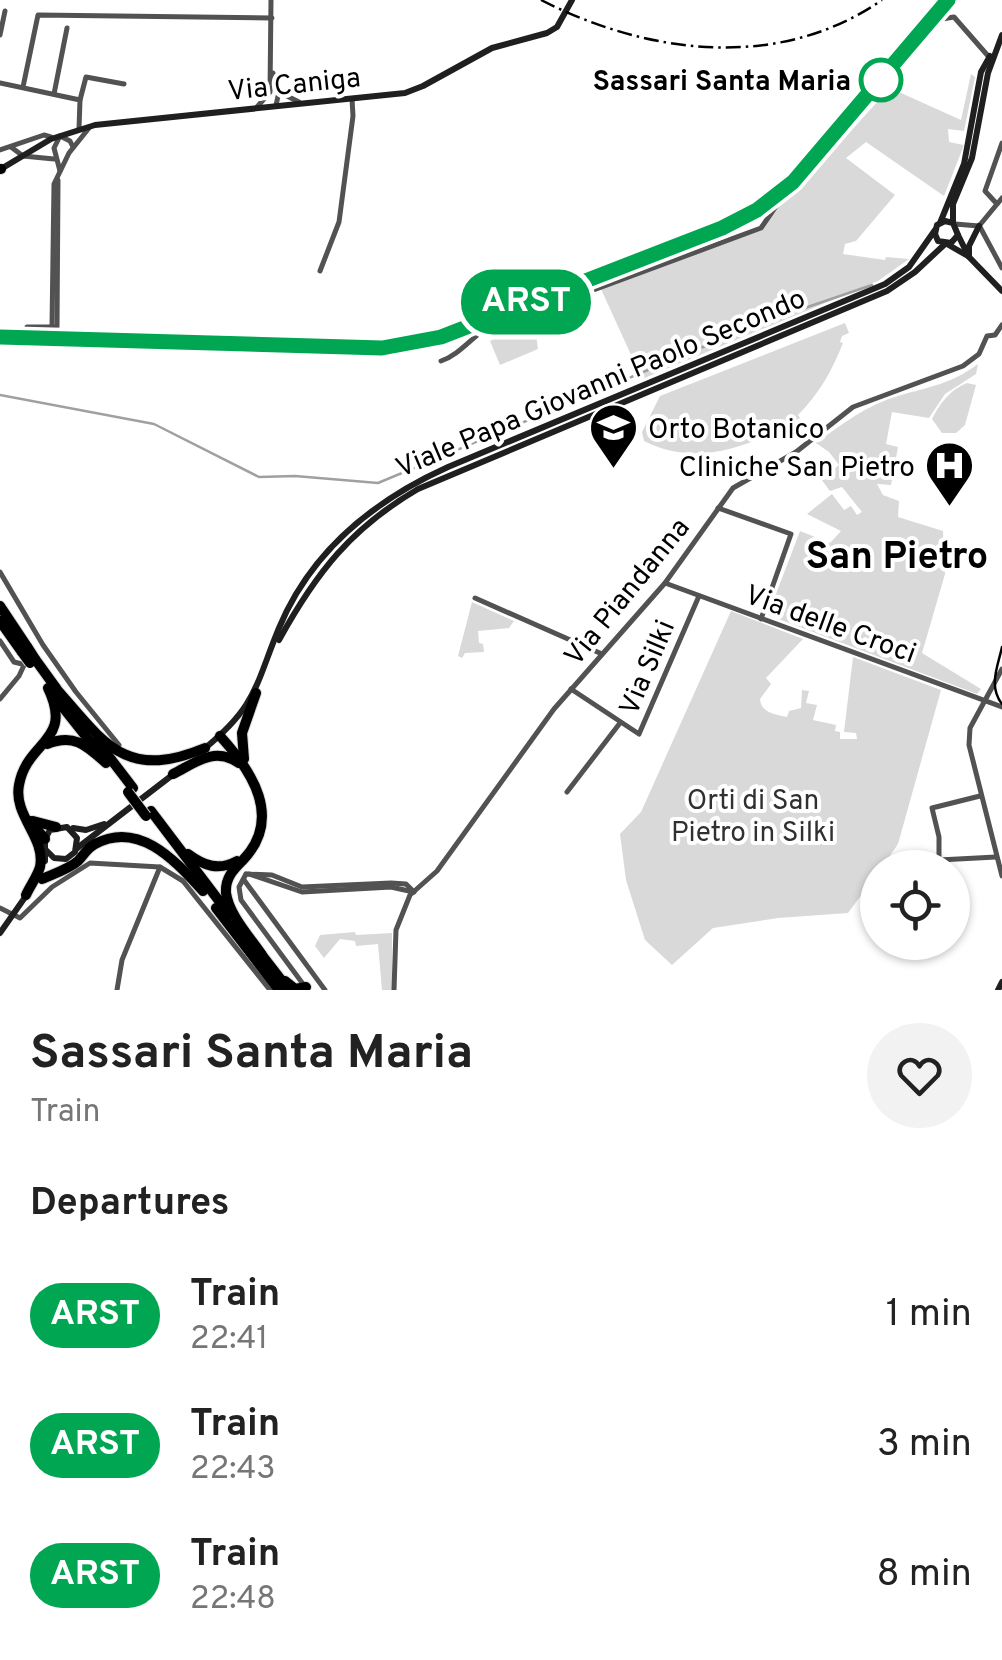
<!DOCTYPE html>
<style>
:root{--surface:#fff;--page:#f2f2f2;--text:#222;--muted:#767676}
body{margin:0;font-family:Overpass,sans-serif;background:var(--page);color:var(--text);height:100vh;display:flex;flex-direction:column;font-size:38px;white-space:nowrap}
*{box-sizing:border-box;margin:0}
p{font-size:32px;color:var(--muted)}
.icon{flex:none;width:55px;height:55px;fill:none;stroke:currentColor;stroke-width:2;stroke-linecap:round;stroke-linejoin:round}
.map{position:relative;height:990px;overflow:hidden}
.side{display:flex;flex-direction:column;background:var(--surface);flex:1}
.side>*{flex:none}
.badge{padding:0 20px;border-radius:32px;font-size:35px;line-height:65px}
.fabs{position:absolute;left:860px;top:850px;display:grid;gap:20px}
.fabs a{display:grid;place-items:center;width:110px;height:110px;border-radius:50%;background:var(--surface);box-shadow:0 2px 8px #0004;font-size:50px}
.map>.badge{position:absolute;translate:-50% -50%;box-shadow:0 0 0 5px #fff}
h2{padding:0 30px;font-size:38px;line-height:90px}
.round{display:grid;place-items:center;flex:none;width:105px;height:105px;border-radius:52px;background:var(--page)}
.overview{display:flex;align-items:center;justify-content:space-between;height:170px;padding:0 30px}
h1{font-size:48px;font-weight:700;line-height:75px}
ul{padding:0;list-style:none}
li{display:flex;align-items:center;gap:30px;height:130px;padding:0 30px}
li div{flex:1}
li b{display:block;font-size:38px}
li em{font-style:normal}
li .badge{min-width:110px;font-weight:700;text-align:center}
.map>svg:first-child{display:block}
.green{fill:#d9d9d9}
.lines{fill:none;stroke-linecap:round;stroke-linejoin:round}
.stream{stroke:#a0a0a0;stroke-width:2.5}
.highway-casing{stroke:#dbdbdb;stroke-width:12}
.street{stroke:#525252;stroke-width:5}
.secondary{stroke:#1f1f1f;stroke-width:6}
.highway{stroke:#000;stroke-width:10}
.tram{stroke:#000;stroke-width:2.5}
.rail{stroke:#000;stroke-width:2.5;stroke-dasharray:15 5 2.5 5;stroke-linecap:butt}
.highway-bridge-casing{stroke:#dbdbdb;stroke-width:12;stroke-linecap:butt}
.highway-bridge{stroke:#000;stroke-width:10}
.line-casing{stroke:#fff;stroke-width:22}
.line{stroke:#00a651;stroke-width:15}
.stop-dot{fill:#fff;stroke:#00a651;stroke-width:5}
.labels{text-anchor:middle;stroke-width:8;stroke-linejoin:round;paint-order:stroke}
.stop-label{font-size:28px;font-weight:bold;fill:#000;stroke:#fff;text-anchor:end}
.street-label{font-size:28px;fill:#000;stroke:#fff}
.poi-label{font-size:28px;fill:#000;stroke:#fff;text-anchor:start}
.park-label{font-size:28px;fill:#303030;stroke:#fff}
.district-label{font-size:38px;font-weight:bold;fill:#000;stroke:#fff}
</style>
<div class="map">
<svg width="1002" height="990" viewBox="0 0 1002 990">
<rect width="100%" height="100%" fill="#fff"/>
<!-- green -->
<g class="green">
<path d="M971,74L975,77L964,131L948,129L949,142L964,145L944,196L866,142L846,158L895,195L856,241L845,244L843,254L885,260L886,257L909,259L878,281L642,379L601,289L762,230C773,217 776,203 789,192L792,195L795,192L890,88L961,120Z"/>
<polygon points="534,320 538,349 500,365 490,341"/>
<path d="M845,323L849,333L842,336L840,342L843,343C832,371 819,394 798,415L800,418C752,446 697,468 644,441L642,432L660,396Z"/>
<path d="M978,364L976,374L945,394L929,418L892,412L886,444L898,447L891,485L877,484L883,495L899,501L898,517L943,531L945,574L922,653L981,689L977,694L768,615L800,531L830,543L841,531L807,514L832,494L844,510L851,506L857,515L862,512L842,487L830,491L821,479L839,465L829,452L816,443C842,424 867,405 898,396C931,386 949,385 978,364Z"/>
<path d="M967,383L976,385L965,425L956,433H942L932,419C939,404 951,389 967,383Z"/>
<polygon points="472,602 514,621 509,628 478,631 479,643 483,644 484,652 465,653 462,658 458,656"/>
<path d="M731,611L803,639L766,678L771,684L760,699C761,713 775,714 787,717L789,711L801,708L802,690L809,691L806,703L817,705L813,720L836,725L835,731L840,732V739H857L856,733L844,732L853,657L941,690L898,844L882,867L878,868L877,874L848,913L778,918L713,928L672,965L645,940L626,880L620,834L641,812Z"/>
<polygon points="355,932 356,935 392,933 392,990 382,990 378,944 356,946 355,941 340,939 324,958 315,946 320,935"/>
</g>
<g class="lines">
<!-- stream -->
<polyline class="stream" points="0,395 154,424 259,477 295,476 378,483 758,324 872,285"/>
<defs>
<g id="highway">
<polyline points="0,169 1,169"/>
<polyline points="0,606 28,648"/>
<polyline points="0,621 22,652"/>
<polyline points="35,659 56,688"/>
<path d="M53,685C103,741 123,782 205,748"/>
<polyline points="57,700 96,749"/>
<path d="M220,736C252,771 283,818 243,860C233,870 225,878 226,893C229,915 250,937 262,955"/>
<polyline points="97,741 133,788"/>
<path d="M47,744C74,733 86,745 106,763"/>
<polyline points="244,759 242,733 256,693"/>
<path d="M173,774C195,763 214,746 239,763"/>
<polyline points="151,811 229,914"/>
<polyline points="30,821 45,839"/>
<polyline points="33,821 56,827"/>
<path d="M188,854C204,866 219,871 237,861"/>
<path d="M42,879C53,874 69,869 78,861C84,855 87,848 95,844C140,820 176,862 203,891"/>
<path d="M26,895C30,886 37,877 40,867C46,837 13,816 19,785C27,740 74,742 48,688"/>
<polyline points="216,908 279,990"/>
<polyline points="258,950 289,990"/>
<polyline points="285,981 295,989 306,987"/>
</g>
</defs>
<!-- highway casing -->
<use href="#highway" class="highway-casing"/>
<!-- street -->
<g class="street">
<polyline points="0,35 5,11"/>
<polyline points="273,73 279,92 276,105"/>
<polyline points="0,83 80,100 79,129"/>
<polyline points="23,87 38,15 272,18"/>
<polyline points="279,92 299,102"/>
<polyline points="54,94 67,28"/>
<polyline points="80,100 86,77 124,84"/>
<polyline points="257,107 270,92 271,0"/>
<polyline points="11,147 23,156 54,159"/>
<polyline points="0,150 44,135 51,137"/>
<polyline points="60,171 54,148 60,136 70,141 73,147"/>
<polyline points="997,204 985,191 1002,143"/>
<polyline points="955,224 979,226 1002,198"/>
<polyline points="980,227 1002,268"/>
<polyline points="320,271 339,222 353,116 352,99"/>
<polyline points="27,327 57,327 58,180"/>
<polyline points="52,327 54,184 69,153 89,128"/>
<path d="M441,361C459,355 471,338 487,328C514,310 548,302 580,295L761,228L785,193L786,183L813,155L851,101L924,22L954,17L989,57"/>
<polyline points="718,508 791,534 761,619"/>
<polyline points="0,572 43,645 76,692 119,745"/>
<polyline points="665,583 1002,707"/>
<polyline points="475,598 602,654"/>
<polyline points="0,641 14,662 22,664"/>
<polyline points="1002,669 970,728 969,745 1002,876"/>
<polyline points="571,689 639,734 699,596"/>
<polyline points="0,699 19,676 26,661"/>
<polyline points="567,792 620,723"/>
<polyline points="939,860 996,857"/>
<polyline points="939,868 939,837 932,808 980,796"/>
<polyline points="246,874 272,875 302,887 391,883 406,884 414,892"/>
<polyline points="246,874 239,887 241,900 306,988"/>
<polyline points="249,874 302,892 391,887 409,891"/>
<polyline points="244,880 325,990"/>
<polyline points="0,908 20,918 52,887 90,863 160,867 183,881 270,990"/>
<polyline points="941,942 942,949"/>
<polyline points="117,990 122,960 160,867"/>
<polyline points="394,990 396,930 410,895 437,871 554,709 665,583 733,488 796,452 853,407 963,366 979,354 987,336 995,335 1002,325"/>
</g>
<!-- secondary -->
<g class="secondary">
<polyline points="1,169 51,139 95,125 405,93 423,86 492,48 547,33 557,27 572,0"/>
<polyline points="940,223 964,164 981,72 990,56"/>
<polyline points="953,223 945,221 937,225 935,234 938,241 951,243 958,235 953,223 953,204 972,158 988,73 1002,35"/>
<polyline points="958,235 969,257 1002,291"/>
<polyline points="947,244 968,256"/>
<polyline points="969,256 969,246 979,226"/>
<path d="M279,640C316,573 351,528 418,489L887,291L915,272L945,244"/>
<path d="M204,749C257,706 255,686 279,628C311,551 375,500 448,467L885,284L909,267L935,230"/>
<polyline points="73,828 86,830 104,824"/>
<polyline points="76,849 175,773"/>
<polyline points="45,861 45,839 50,830 67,827 77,838 75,852 66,859 54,858 45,849"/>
<polyline points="0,933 28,893"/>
<polyline points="998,990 1002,982"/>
</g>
<!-- highway -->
<use href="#highway" class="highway"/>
<!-- tram -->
<path class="tram" d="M1002,647C998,666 988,686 1002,704"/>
<!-- rail -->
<g class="rail">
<path d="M541,0C647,54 778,72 882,0"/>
<polyline points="0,337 382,348 441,337 722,228 757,210 793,182 948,0"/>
</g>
<defs>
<g id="highway-bridge">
<polyline points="28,648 35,659"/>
<polyline points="22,652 30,663"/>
<polyline points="128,792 146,816"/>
</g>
</defs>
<!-- highway-bridge casing -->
<use href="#highway-bridge" class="highway-bridge-casing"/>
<!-- highway-bridge -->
<use href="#highway-bridge" class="highway-bridge"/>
</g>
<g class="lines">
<defs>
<polyline id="line" points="0,337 382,348 441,337 722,228 757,210 793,182 948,0"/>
</defs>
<!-- line casing -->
<use href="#line" class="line-casing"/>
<!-- line -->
<use href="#line" class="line"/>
</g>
<!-- icons -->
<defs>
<symbol id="university-pin" viewBox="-11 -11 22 30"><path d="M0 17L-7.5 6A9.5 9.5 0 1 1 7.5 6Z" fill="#000" stroke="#fff"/><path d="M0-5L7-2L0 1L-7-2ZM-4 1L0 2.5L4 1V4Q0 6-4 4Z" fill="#fff"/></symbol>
<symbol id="hospital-pin" viewBox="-11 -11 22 30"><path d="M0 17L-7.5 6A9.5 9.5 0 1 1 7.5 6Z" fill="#000" stroke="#fff"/><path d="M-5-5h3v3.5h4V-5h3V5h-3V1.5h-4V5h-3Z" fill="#fff"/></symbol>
</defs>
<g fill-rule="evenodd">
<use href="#university-pin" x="586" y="400" width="55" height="75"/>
<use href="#hospital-pin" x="922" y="438" width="55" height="75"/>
</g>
<!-- markers -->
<circle class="stop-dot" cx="881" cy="80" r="20"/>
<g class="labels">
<!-- stop labels -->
<g class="stop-label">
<text x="851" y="90">Sassari Santa Maria</text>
</g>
<!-- street labels -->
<g class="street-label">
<text transform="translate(294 83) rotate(-6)" y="10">Via Caniga</text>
<text transform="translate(600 382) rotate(-23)" y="10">Viale Papa Giovanni Paolo Secondo</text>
<text transform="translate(626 591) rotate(-51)" y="10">Via Piandanna</text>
<text transform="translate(831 623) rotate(20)" y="10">Via delle Croci</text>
<text transform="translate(646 667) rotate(-67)" y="10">Via Silki</text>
</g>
<!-- poi labels -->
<g class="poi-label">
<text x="648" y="438">Orto Botanico</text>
<text x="915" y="476" text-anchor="end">Cliniche San Pietro</text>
</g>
<!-- park labels -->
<g class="park-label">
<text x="753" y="809">Orti di San<tspan x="753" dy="32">Pietro in Silki</tspan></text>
</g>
<!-- district labels -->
<g class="district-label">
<text x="897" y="568">San Pietro</text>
</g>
</g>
</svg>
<div class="fabs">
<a><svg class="icon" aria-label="locate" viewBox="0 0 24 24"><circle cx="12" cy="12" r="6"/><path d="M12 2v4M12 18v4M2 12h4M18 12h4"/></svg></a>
</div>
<b class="badge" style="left:526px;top:302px;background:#00a651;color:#fff">ARST</b>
</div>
<section class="side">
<div class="overview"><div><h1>Sassari Santa Maria</h1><p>Train</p></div><a class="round"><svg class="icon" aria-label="heart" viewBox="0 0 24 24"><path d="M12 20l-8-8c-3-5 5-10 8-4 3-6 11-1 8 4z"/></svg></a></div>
<h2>Departures</h2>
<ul>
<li><span class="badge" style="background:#00a651;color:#fff">ARST</span><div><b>Train</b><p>22:41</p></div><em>1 min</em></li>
<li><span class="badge" style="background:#00a651;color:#fff">ARST</span><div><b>Train</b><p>22:43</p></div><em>3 min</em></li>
<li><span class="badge" style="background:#00a651;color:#fff">ARST</span><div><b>Train</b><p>22:48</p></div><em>8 min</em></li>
</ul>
</section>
